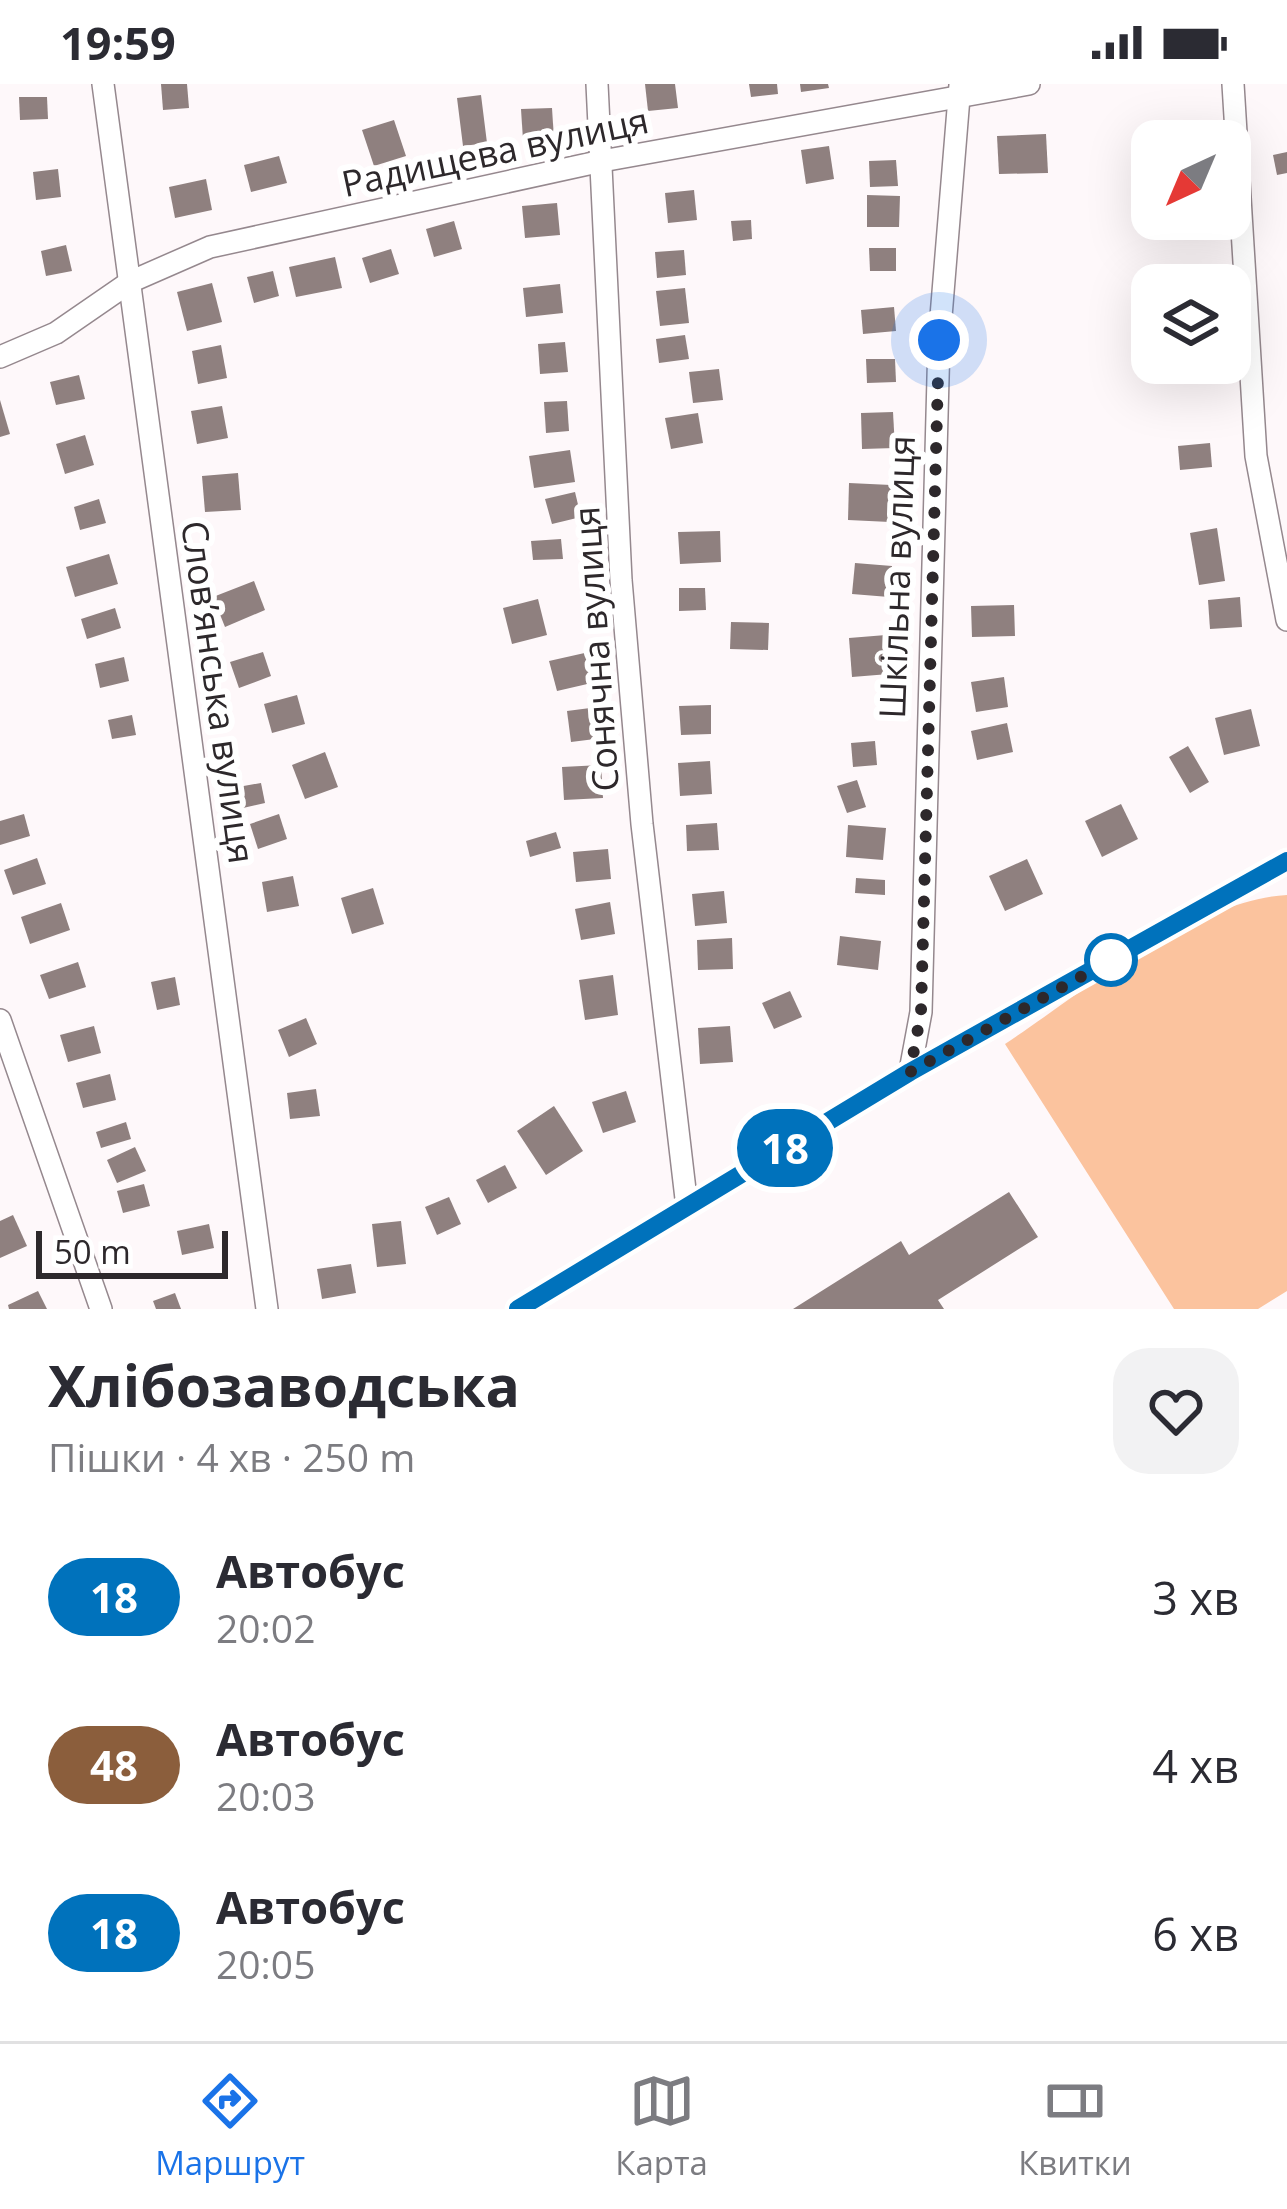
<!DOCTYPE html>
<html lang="uk">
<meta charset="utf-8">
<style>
:root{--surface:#fff;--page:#f2f2f3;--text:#2b2b33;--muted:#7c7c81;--line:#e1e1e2;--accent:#1a73e8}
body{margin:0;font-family:"Open Sans",sans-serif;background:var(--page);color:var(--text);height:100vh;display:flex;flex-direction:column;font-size:45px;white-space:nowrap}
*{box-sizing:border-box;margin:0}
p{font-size:39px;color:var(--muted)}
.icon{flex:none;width:66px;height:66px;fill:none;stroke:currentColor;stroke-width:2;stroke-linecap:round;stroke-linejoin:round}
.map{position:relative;height:1225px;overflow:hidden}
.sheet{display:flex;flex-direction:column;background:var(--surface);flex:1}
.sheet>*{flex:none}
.badge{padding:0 24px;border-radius:39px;font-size:42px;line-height:78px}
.needle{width:78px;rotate:224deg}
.tools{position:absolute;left:1131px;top:36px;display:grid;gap:24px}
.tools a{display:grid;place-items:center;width:120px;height:120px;border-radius:24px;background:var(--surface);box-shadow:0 12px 48px #0002;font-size:60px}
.scale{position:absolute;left:36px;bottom:30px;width:192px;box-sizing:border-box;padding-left:12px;border:6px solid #2d282b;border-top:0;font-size:33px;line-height:42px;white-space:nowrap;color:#2d282b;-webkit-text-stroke:9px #fff;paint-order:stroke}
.you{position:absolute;width:60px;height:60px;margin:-30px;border:9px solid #fff;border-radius:50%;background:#1a73e8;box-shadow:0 0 0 18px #1a73e833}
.map>.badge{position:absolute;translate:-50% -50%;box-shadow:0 0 0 6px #fff}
.round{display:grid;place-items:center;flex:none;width:126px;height:126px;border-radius:36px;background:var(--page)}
.headline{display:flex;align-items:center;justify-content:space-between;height:204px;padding:0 48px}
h1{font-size:57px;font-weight:700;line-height:90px}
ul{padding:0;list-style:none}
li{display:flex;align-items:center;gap:36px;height:168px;padding:0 48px}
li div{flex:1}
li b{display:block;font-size:45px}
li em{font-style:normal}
li .badge{min-width:132px;font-weight:700;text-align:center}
.status{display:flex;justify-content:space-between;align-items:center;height:84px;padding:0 60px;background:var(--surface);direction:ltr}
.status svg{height:33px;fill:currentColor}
.tabs{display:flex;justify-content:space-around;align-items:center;height:168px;border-top:3px solid var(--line);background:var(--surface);font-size:33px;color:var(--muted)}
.tabs a{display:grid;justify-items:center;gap:6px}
.tabs .current{color:var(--accent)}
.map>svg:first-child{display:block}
.green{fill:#fbc39e}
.building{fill:#8f807f}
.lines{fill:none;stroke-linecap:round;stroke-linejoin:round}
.street-casing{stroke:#95888e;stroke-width:24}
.street{stroke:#fff;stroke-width:21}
.line-casing{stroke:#fff;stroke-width:27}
.line{stroke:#0072bc;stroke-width:18}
.walk{stroke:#2d282b;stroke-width:12;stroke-dasharray:0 21.6}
.stop-dot{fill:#fff;stroke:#0072bc;stroke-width:6}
.labels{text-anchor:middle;stroke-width:12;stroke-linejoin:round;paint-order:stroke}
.street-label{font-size:36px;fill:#2d282b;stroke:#fff}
</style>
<div class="status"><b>19:59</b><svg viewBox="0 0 49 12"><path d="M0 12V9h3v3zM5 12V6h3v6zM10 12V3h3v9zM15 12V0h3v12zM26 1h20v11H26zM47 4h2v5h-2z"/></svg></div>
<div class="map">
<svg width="1287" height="1225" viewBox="0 0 1287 1225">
<rect width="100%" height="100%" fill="#fef8fa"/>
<!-- green -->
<path class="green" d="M1287,811V1207L1258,1225H1174L1005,960C1082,909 1194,816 1287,811Z"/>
<!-- building -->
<g class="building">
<polygon points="161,0 187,0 189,24 163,26"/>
<polygon points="645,0 675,0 678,24 648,27"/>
<polygon points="749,0 777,0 778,10 751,13"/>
<polygon points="800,0 828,0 829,4 801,8"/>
<polygon points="481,11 487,59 463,62 457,14"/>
<polygon points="19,13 47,13 48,35 20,36"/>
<polygon points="552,24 554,55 523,56 521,25"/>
<polygon points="394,36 406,72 374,82 362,46"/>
<polygon points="1046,50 1048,89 999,90 997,52"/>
<polygon points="829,62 834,95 806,100 801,66"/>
<polygon points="1287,68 1287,89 1277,91 1273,71"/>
<polygon points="279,72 287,99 251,108 244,81"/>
<polygon points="896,76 898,102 870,103 869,77"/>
<polygon points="58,85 61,113 36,116 33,88"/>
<polygon points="206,95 212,126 175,134 169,103"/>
<polygon points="694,106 697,136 668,139 665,109"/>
<polygon points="867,111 900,112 899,143 867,143"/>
<polygon points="557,119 560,151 525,154 522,122"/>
<polygon points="751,136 752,155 733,157 731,137"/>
<polygon points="454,137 462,165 434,173 426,145"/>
<polygon points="66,161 72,187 46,192 41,167"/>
<polygon points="869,164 896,164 896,187 870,187"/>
<polygon points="391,165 399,190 370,199 362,174"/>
<polygon points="684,166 686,191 657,194 655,168"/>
<polygon points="335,173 342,204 296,213 289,183"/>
<polygon points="273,187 279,212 254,219 247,193"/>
<polygon points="212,199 222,238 187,247 177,208"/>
<polygon points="560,200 563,229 526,233 523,204"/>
<polygon points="685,204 689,239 660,242 656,207"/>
<polygon points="894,223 896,247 863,250 861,226"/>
<polygon points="685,251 689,275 659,279 656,255"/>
<polygon points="565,258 568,288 540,290 538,260"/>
<polygon points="221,261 227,294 198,300 192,267"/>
<polygon points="866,275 895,275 896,298 867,299"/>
<polygon points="719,285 723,316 693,319 689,288"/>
<polygon points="79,291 85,315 56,321 50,298"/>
<polygon points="0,316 10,350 0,353"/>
<polygon points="567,317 569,347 546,349 544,318"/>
<polygon points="222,322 228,354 197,360 191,327"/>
<polygon points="893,328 895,364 862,365 861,329"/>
<polygon points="698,329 703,359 671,365 665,334"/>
<polygon points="85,351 94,381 65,390 56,360"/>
<polygon points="1210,359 1212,383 1180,386 1178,362"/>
<polygon points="570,366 575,398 534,404 529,372"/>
<polygon points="238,389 241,426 205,428 202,392"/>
<polygon points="849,399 891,401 890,438 848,436"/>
<polygon points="575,408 581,433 552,440 545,415"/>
<polygon points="99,415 106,439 80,446 74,423"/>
<polygon points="1217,444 1225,497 1199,501 1190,449"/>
<polygon points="720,447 721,478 680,480 678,448"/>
<polygon points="561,455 563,475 533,476 531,457"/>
<polygon points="109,470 118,500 75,513 66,483"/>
<polygon points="855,479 892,482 889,513 852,510"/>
<polygon points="254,497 265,526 225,543 213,513"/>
<polygon points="679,504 705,504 706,526 679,527"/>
<polygon points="1240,513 1242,543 1210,545 1208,516"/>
<polygon points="538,515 547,551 512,560 503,524"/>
<polygon points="1014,521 1015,552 972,553 971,522"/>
<polygon points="115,524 121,544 87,555 81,535"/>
<polygon points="731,538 769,539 768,566 730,565"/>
<polygon points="886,551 889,590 852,593 849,554"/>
<polygon points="263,568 271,592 239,604 230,578"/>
<polygon points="589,568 596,598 557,607 549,577"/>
<polygon points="124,573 129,597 100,604 95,580"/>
<polygon points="1004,593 1008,623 976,628 971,598"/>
<polygon points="297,611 305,640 272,649 264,620"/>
<polygon points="711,621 711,650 681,651 679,622"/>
<polygon points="598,623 603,654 571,658 567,627"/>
<polygon points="1251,625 1260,662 1224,671 1215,634"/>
<polygon points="132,631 136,651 112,655 108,636"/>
<polygon points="1007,639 1013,668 977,676 971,647"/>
<polygon points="875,657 877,681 853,683 851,659"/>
<polygon points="1188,662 1209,698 1190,709 1169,673"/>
<polygon points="325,668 338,703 305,715 292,681"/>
<polygon points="710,677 712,710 680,712 678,679"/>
<polygon points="601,681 603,714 564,716 562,683"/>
<polygon points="857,696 866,723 847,729 837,702"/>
<polygon points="261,699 265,719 243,724 238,703"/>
<polygon points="1121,720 1138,755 1102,773 1085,737"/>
<polygon points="24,730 30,752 0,761 0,737"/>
<polygon points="279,730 287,755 258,765 250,740"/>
<polygon points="717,739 719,766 687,767 686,741"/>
<polygon points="848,741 886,744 883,776 846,773"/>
<polygon points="556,748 561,764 530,773 526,757"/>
<polygon points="608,765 611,795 576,798 573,768"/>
<polygon points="37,774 46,800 13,811 4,786"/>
<polygon points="1027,775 1043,810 1005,827 989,792"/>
<polygon points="293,792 299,822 267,828 262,798"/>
<polygon points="856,794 885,796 885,811 855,809"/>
<polygon points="373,804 384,840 352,850 341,814"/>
<polygon points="724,807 727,839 695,842 692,810"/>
<polygon points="610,818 615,850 581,856 575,825"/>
<polygon points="61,819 70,846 30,860 21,833"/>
<polygon points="840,852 881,857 878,886 837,881"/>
<polygon points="732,854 733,885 698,886 697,856"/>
<polygon points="78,878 86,903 49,915 40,891"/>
<polygon points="613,891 618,931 585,936 579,896"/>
<polygon points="175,893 180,921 157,926 151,898"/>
<polygon points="790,907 802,933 774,945 762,919"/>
<polygon points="306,934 317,960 289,973 278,946"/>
<polygon points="94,942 101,969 68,978 60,951"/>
<polygon points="730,942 733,978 700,980 698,944"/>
<polygon points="110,990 116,1016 83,1024 76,999"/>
<polygon points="316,1005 320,1032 290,1035 287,1009"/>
<polygon points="626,1007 636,1038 603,1049 592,1018"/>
<polygon points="554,1022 583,1067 546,1091 517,1047"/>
<polygon points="126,1038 131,1055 101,1064 96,1048"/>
<polygon points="135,1063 146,1087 117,1099 107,1076"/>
<polygon points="505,1081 517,1104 488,1119 476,1096"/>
<polygon points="144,1100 150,1122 123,1129 117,1107"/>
<polygon points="1009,1108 1038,1153 938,1216 944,1225 793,1225 901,1157 909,1171"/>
<polygon points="449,1113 461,1140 437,1151 425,1123"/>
<polygon points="13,1131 27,1162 0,1174 0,1137"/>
<polygon points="401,1137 406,1180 377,1183 372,1140"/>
<polygon points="209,1140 214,1164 182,1171 177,1147"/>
<polygon points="351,1180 356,1209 322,1215 317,1185"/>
<polygon points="38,1207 47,1225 9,1225 8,1221"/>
<polygon points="175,1209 181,1225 156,1225 153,1217"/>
</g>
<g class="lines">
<defs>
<g id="street">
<polyline points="103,0 267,1225"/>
<polyline points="597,0 621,496 642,740 687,1123"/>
<polyline points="1233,0 1256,372 1287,536"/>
<polyline points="0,273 56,249 130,198 210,163 602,77 1029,0"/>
<polyline points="0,936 101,1225"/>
<polyline points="910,987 921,928 939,257 960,1"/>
<polyline points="518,1225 910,987 1287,777"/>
</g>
</defs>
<!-- street casing -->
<use href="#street" class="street-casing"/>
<!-- street -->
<use href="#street" class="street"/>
</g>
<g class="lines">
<defs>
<polyline id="line" points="518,1225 910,988 1287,777"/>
</defs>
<!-- line casing -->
<use href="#line" class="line-casing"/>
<!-- line -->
<use href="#line" class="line"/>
<!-- walk -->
<polyline class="walk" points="939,256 921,928 910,988 1111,876"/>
</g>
<!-- markers -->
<circle class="stop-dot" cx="1111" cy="876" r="24"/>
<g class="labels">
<!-- street labels -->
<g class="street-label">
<text transform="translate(495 68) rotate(-12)" y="13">Радищева вулиця</text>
<text transform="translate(897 493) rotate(-88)" y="13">Шкільна вулиця</text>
<text transform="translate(596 565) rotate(-94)" y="13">Сонячна вулиця</text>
<text transform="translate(218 608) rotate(82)" y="13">Слов’янська вулиця</text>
</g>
</g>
</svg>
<div class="tools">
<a><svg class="needle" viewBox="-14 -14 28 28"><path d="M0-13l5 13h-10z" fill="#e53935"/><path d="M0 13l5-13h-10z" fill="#7c7c81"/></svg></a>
<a><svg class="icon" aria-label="layers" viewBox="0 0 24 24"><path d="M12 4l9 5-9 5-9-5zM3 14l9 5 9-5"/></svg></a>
</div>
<div class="scale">50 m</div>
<div class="you" style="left:939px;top:256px"></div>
<b class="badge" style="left:785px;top:1064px;background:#0072bc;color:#fff">18</b>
</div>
<section class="sheet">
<div class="headline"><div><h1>Хлібозаводська</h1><p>Пішки · 4 хв · 250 m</p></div><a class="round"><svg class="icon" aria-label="heart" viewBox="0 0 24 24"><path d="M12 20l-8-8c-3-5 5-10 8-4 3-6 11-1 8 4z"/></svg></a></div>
<ul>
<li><span class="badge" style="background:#0072bc;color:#fff">18</span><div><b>Автобус</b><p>20:02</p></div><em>3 хв</em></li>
<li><span class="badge" style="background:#8b5e3c;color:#fff">48</span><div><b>Автобус</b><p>20:03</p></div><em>4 хв</em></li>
<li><span class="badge" style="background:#0072bc;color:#fff">18</span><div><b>Автобус</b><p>20:05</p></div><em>6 хв</em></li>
</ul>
</section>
<nav class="tabs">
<a class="current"><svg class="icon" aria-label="directions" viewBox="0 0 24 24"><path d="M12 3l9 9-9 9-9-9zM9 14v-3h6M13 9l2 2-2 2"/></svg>Маршрут</a>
<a><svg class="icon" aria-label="map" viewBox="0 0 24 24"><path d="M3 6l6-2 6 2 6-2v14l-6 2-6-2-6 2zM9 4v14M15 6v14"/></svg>Карта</a>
<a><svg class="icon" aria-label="tickets" viewBox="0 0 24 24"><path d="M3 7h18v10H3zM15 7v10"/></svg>Квитки</a>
</nav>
